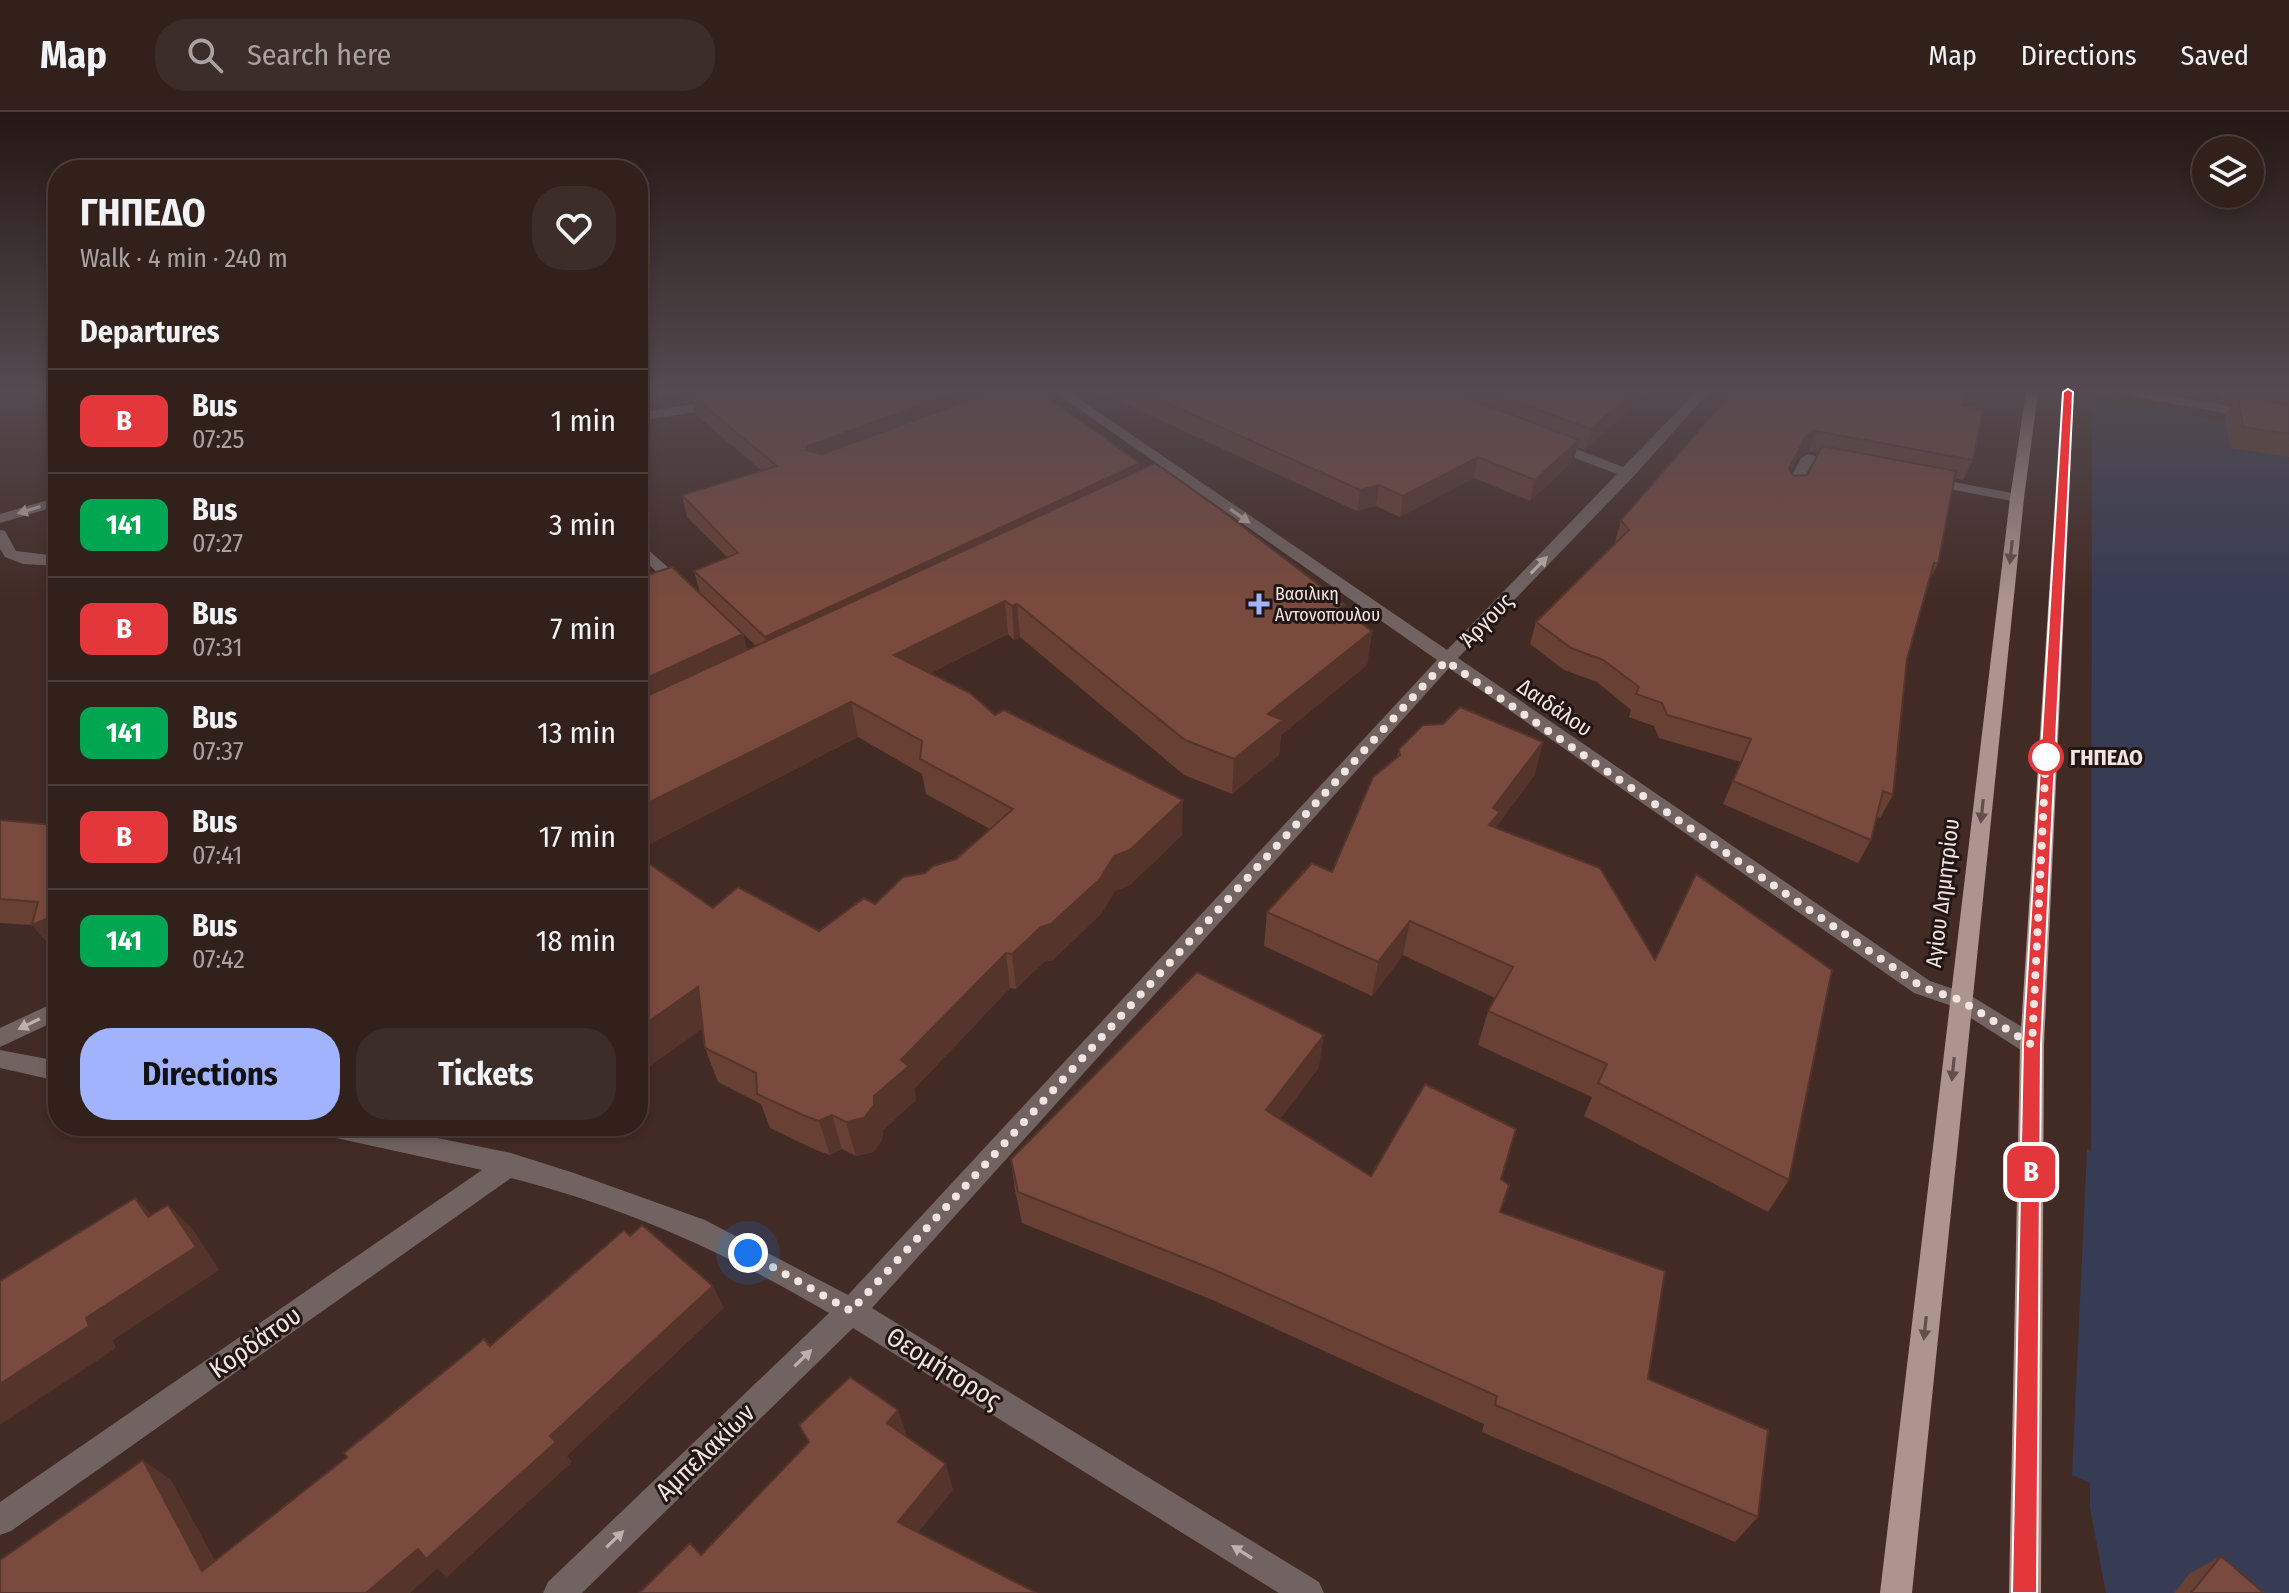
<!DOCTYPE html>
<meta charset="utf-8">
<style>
:root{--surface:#32201b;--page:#3d2d28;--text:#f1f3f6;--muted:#a8a3a3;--line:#4d3e3a;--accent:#a1b3fd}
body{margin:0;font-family:"Fira Sans Condensed",sans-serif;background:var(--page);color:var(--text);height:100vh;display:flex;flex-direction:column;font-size:30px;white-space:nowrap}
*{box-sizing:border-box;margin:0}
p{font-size:26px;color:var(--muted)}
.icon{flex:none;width:44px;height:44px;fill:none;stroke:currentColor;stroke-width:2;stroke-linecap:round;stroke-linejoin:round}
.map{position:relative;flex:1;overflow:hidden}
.drawer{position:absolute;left:48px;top:48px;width:600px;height:976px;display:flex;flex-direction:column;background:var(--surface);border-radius:32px;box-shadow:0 4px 12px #0003,0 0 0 2px var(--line)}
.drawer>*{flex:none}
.badge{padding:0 16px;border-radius:12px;font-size:28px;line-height:52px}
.fabs{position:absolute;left:2192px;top:24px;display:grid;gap:16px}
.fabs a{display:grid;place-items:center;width:72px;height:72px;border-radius:50%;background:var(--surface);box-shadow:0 4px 12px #0003,0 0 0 2px var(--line);font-size:40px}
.you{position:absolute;width:40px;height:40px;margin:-20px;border:6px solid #fff;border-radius:50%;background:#1a73e8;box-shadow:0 0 0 12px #1a73e833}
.map>.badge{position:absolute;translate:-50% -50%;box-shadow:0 0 0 4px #fff}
h2{padding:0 32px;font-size:30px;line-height:72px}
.round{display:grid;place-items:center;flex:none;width:84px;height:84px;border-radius:32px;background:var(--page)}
.summary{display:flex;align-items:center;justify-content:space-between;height:136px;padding:0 32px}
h1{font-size:38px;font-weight:700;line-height:60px}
.action{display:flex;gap:16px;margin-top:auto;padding:16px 32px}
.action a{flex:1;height:92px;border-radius:32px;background:var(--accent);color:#111;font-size:32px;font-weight:700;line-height:92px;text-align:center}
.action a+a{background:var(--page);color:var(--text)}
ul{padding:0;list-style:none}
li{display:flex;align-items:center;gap:24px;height:104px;padding:0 32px;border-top:2px solid var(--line)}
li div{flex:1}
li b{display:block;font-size:30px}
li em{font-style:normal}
li .badge{min-width:88px;font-weight:700;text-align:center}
header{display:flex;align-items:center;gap:48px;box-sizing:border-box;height:112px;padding:0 40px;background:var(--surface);border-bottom:2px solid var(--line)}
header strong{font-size:38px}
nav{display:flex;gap:44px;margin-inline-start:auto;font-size:28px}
.search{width:560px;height:72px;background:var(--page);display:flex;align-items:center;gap:20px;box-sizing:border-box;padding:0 28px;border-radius:32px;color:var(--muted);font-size:30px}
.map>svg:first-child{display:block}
.green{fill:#363c54}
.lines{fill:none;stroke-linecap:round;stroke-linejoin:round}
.minor{fill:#706360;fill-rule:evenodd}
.major{fill:#ad948d;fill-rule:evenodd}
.wall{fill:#684034;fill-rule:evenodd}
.shaded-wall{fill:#55342b}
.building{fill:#794a3d;stroke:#55342b;stroke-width:2}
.oneway{fill:#bfb0ac}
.oneway2{fill:#604f4a}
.line{fill:#e4373b;stroke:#fff;stroke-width:2}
.walk{stroke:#f4e4df;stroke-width:8;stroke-dasharray:0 14.4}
.poi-dot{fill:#a1b3fd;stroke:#211613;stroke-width:3}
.stop-dot{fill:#fff;stroke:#e4373b;stroke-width:4}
.labels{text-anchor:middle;stroke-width:6;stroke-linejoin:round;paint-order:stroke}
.far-poi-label{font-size:18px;fill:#f4e4df;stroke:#211613;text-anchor:start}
.street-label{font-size:22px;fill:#f4e4df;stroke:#211613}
.stop-label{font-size:22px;font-weight:bold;fill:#f4e4df;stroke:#211613;text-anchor:start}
.near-street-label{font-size:26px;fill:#f4e4df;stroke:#211613}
</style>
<header>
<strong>Map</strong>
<div class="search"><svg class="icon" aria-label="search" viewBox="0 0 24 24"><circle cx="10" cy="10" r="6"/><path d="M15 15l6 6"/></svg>Search here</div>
<nav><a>Map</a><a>Directions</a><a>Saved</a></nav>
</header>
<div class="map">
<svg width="2289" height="1481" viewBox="0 0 2289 1481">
<rect width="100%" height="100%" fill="#422b24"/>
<!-- green -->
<polygon class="green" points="2092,285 2289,321 2289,1481 2106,1481 2090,1396 2090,1371 2072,1363 2087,1037 2091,1038"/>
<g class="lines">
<!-- minor -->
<g class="minor">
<polygon points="741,280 761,280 695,300 638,309 638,301 694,292"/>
<path d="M1055,280H1069L1447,538L1617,362L1548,336V330H1558L1623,355L1696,280H1709L1633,365L1458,546L1930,869L1968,882L2040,926L2044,933L2040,940L2032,942L2024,940L1952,894L1914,881L1449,556L872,1196L1319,1470L1324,1481H1279L853,1216L582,1481H543L548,1470L829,1201C729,1142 625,1095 511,1066L11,1419L0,1423V1390L482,1058L327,1024L318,1021L315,1014H378L511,1041L574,1061L705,1108L848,1183L1437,548Z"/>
<polygon points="2125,280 2151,280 2289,305 2289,313 2131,284"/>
<polygon points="1808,342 1849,352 1842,356 1812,351 1796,382 1786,382 1784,379 1801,346"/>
<polygon points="1928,365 2017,382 2024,386 2017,390 1923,372 1921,369"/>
<polygon points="58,385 58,394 0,411 0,402"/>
<polygon points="0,418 5,419 16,439 58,444 58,454 23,452 5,445 0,437"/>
<polygon points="638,429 687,472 687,478 675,478 638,442"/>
<polygon points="58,889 58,908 0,935 0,916"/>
<polygon points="0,938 58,949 58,969 0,956"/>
</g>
<!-- major -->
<g class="major">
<polygon points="2026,280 2038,280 2024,386 1912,1481 1880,1481 2010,386"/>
<polygon points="2062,280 2074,280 2044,933 2041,1481 2009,1481 2020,933"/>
</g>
</g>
<!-- wall -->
<g class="wall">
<polygon points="669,280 1040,280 1140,358 1372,519 1367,553 1281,623 1279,643 1232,682 1184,663 1020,525 1014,528 1008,522 931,561 1182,723 1130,773 1115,779 1101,802 1053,848 1044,850 1016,877 1010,876 914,977 916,988 883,1018 882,1028 873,1040 856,1044 842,1037 830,1043 816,1038 770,1016 761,992 718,970 705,936 703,916 638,962 638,744 713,796 819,819 875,792 925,761 956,747 990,717 926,682 922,662 858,625 638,738 638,466 743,522 747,538 756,534 700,481 694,459 727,445 687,405 682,383 762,359 696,303 693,288 682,291"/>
<polygon points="1100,280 1648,280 1585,338 1577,335 1574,348 1530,389 1474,366 1400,405 1376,394 1357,399"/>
<path d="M1732,280L1962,293L1973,348L1963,368L1954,366L1938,452L1929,469L1907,547L1893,683L1880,706L1877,705L1871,728L1858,751L1723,692L1741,650L1659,626L1654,614L1629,605L1631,598L1597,570L1564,558L1530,532L1536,510L1616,431L1615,430L1621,408ZM1809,339L1818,341L1807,363L1794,364L1791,359L1798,345Z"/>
<polygon points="2222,280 2289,280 2289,345 2230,336 2225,304 2233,292 2223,290"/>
<polygon points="1543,630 1534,664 1496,715 1655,848 1789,1068 1768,1100 1584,1004 1592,985 1478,933 1488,899 1495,886 1403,843 1372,884 1264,834 1267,800 1332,760 1397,645 1399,637"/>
<polygon points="0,708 54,713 54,838 32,813 0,811"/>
<polygon points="1319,955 1280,1007 1371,1064 1501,1067 1500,1100 1648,1267 1758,1405 1735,1430 1482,1320 1484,1312 1215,1189 1022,1111 1015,1078 1011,1047"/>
<polygon points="2221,1444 2264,1481 2174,1481 2189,1462"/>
</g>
<!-- shaded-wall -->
<g class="shaded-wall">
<polygon points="679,280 728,280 691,283 693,288 682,291"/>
<polygon points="956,280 1012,280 810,358 806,338 808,334"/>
<polygon points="1632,280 1648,280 1585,338 1591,317"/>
<polygon points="1816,319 1809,339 1798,345 1781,378 1789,357 1806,324"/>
<polygon points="1579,328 1574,348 1530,389 1535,368"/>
<polygon points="1478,345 1474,366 1400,405 1403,384"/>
<polygon points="1140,351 1140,372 771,547 765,525"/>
<polygon points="1379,373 1376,394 1357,399 1360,378"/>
<polygon points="1005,489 1008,522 900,577 894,543"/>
<polygon points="1017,492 1020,525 1014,528 1012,494"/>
<polygon points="1372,519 1367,553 1281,623 1279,643 1232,682 1234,647 1268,602"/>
<polygon points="743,522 752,556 638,610 638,570"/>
<polygon points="851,590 858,625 638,738 638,696"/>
<polygon points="1543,630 1534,664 1497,713 1491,734 1481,747 1493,696"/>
<polygon points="1183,688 1182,723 1130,773 1115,779 1101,802 1053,848 1044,850 1016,877 1012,842 1114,744"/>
<polygon points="58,802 58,836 54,838 32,813"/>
<polygon points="1410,809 1403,843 1372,884 1378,850"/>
<polygon points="1006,841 1010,876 914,977 916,988 883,1018 882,1028 873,1040 856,1044 846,1010 874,984 901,948"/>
<polygon points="698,875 712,910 638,962 638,917"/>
<polygon points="1324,923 1319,955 1263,1030 1266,998"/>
<polygon points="832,1003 842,1037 830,1043 819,1009"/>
<polygon points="135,1086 160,1110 148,1105"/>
<polygon points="168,1093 192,1116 219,1158 113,1228 116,1236 0,1313 0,1272 86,1206"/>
<polygon points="713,1174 724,1196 567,1344 572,1350 447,1465 437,1457 410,1481 366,1481 550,1324"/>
<polygon points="898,1298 907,1325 887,1311"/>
<polygon points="143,1348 171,1368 230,1476 202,1459"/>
<polygon points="946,1352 953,1378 907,1434 898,1410"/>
</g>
<!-- building -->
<g class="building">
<polygon points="700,280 956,280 808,334 806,338 822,342 992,280 1040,280 1140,351 765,525 694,459 738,441 682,383 777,354 691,283"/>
<polygon points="1143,280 1452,280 1579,328 1535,368 1478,345 1403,384 1379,373 1360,378"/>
<polygon points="1488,280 1632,280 1591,317"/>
<polygon points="1732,280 1965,280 1962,293 1983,297 1973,348 1816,319 1806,324 1789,357 1794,364 1807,363 1822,334 1956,359 1938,452 1934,451 1907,547 1893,683 1883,679 1871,728 1733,669 1751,627 1667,603 1662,591 1636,582 1639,575 1603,548 1571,536 1536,510 1629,418 1621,408"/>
<polygon points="2238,284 2289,293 2289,322 2243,315"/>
<polygon points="1155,351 1224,400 1345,493 1339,495 1372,519 1268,602 1283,608 1234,647 1185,628 1017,492 1012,494 1005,489 894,543 970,581 995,603 1004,598 1183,688 1130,738 1114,744 1100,767 1051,812 1041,815 1012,842 1006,841 901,948 909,954 874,984 874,993 864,1006 846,1010 832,1003 819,1009 805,1004 757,982 756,961 705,936 698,875 638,917 638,744 713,796 738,775 819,819 864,786 875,792 903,765 925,761 933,754 956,747 1013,697 920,647 922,629 851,590 638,696 638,588"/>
<polygon points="672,455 743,522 638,570 638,466"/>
<polygon points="1460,595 1543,630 1493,696 1500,700 1489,713 1600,756 1655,848 1696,762 1832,858 1789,1068 1598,971 1607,952 1488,899 1513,855 1410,809 1378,850 1267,800 1312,751 1332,760 1373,665 1400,643 1399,637 1423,613 1443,612"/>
<polygon points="0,708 54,713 58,711 58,802 32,813 38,790 0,787"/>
<polygon points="1197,860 1324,923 1266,998 1371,1064 1425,972 1516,1017 1501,1067 1509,1073 1500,1100 1665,1159 1648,1267 1768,1318 1758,1405 1495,1293 1497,1284 1217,1159 1018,1080 1011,1047"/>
<polygon points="135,1086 148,1105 168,1093 196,1135 86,1206 89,1214 0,1272 0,1169"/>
<polygon points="642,1113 713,1174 550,1324 556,1330 426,1447 418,1437 366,1481 0,1481 0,1448 143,1348 202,1459 347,1345 344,1341 484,1227 490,1234 624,1118 630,1124"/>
<polygon points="850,1265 898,1298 887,1311 946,1352 898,1410 1037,1481 639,1481 690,1431 701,1443 809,1330 799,1313"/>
<polygon points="2221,1444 2264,1481 2191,1481"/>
</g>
<!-- one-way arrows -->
<defs><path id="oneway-solid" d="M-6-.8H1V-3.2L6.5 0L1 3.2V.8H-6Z" transform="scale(2)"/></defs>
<g class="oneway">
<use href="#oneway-solid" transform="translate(29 398) rotate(163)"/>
<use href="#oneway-solid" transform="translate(1240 404) rotate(35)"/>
<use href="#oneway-solid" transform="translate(1539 453) rotate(-46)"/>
<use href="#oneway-solid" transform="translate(29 912) rotate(154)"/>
<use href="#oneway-solid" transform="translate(803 1246) rotate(-44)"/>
<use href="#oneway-solid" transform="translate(615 1427) rotate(-44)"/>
<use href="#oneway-solid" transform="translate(1242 1440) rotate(-148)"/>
</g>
<g class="oneway2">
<use href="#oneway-solid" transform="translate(2011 440) rotate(96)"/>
<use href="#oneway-solid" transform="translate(1982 699) rotate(96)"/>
<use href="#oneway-solid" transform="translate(1953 957) rotate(96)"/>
<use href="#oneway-solid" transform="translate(1925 1216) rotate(96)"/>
</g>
<!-- sky -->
<linearGradient id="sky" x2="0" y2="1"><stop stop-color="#241814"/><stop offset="0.57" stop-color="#544a50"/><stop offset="1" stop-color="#544a50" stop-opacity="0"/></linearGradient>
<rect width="2289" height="487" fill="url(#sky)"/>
<!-- line -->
<polygon class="line" points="2068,277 2073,280 2041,933 2037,1481 2012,1481 2023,933 2063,280"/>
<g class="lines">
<!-- walk -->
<polyline class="walk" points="748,1141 851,1199 1446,549 1922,875 1960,888 2032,933 2046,645"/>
</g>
<!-- markers -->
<path class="poi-dot" d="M1255 480h8v8h8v8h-8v8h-8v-8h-8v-8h8z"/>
<circle class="stop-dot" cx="2046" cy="645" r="16"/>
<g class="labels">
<!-- far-poi labels -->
<g class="far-poi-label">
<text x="1275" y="488">Βασιλικη<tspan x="1275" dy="21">Αντονοπουλου</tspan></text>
</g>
<!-- street labels -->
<g class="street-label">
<text transform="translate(1486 508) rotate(-46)" y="8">Άργους</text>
<text transform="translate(1555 595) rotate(34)" y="8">Δαιδάλου</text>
<text transform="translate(1942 781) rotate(-83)" y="8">Αγίου Δημητρίου</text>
</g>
<!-- stop labels -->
<g class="stop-label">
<text x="2070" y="653">ΓΗΠΕΔΟ</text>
</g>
<!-- near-street labels -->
<g class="near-street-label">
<text transform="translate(255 1230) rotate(-35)" y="9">Κορδάτου</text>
<text transform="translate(944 1256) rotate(32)" y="9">Θεομήτορος</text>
<text transform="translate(705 1340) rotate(-44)" y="9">Αμπελακίων</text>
</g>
</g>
</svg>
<div class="fabs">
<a><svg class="icon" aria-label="layers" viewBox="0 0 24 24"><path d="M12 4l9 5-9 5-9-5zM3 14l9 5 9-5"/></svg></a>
</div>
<div class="you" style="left:748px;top:1141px"></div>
<b class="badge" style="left:2031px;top:1060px;background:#e4373b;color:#fff">Β</b>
<section class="drawer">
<div class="summary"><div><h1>ΓΗΠΕΔΟ</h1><p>Walk · 4 min · 240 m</p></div><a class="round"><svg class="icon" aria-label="heart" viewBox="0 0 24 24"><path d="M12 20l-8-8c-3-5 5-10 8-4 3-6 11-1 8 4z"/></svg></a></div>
<h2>Departures</h2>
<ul>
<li><span class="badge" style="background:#e4373b;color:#fff">Β</span><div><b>Bus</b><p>07:25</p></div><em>1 min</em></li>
<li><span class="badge" style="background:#00a651;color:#fff">141</span><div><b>Bus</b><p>07:27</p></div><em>3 min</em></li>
<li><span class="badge" style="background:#e4373b;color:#fff">Β</span><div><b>Bus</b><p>07:31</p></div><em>7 min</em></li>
<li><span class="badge" style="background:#00a651;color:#fff">141</span><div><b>Bus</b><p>07:37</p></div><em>13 min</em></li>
<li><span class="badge" style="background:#e4373b;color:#fff">Β</span><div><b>Bus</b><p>07:41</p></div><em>17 min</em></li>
<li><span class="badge" style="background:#00a651;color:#fff">141</span><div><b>Bus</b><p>07:42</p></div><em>18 min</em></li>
</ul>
<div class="action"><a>Directions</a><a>Tickets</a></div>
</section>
</div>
